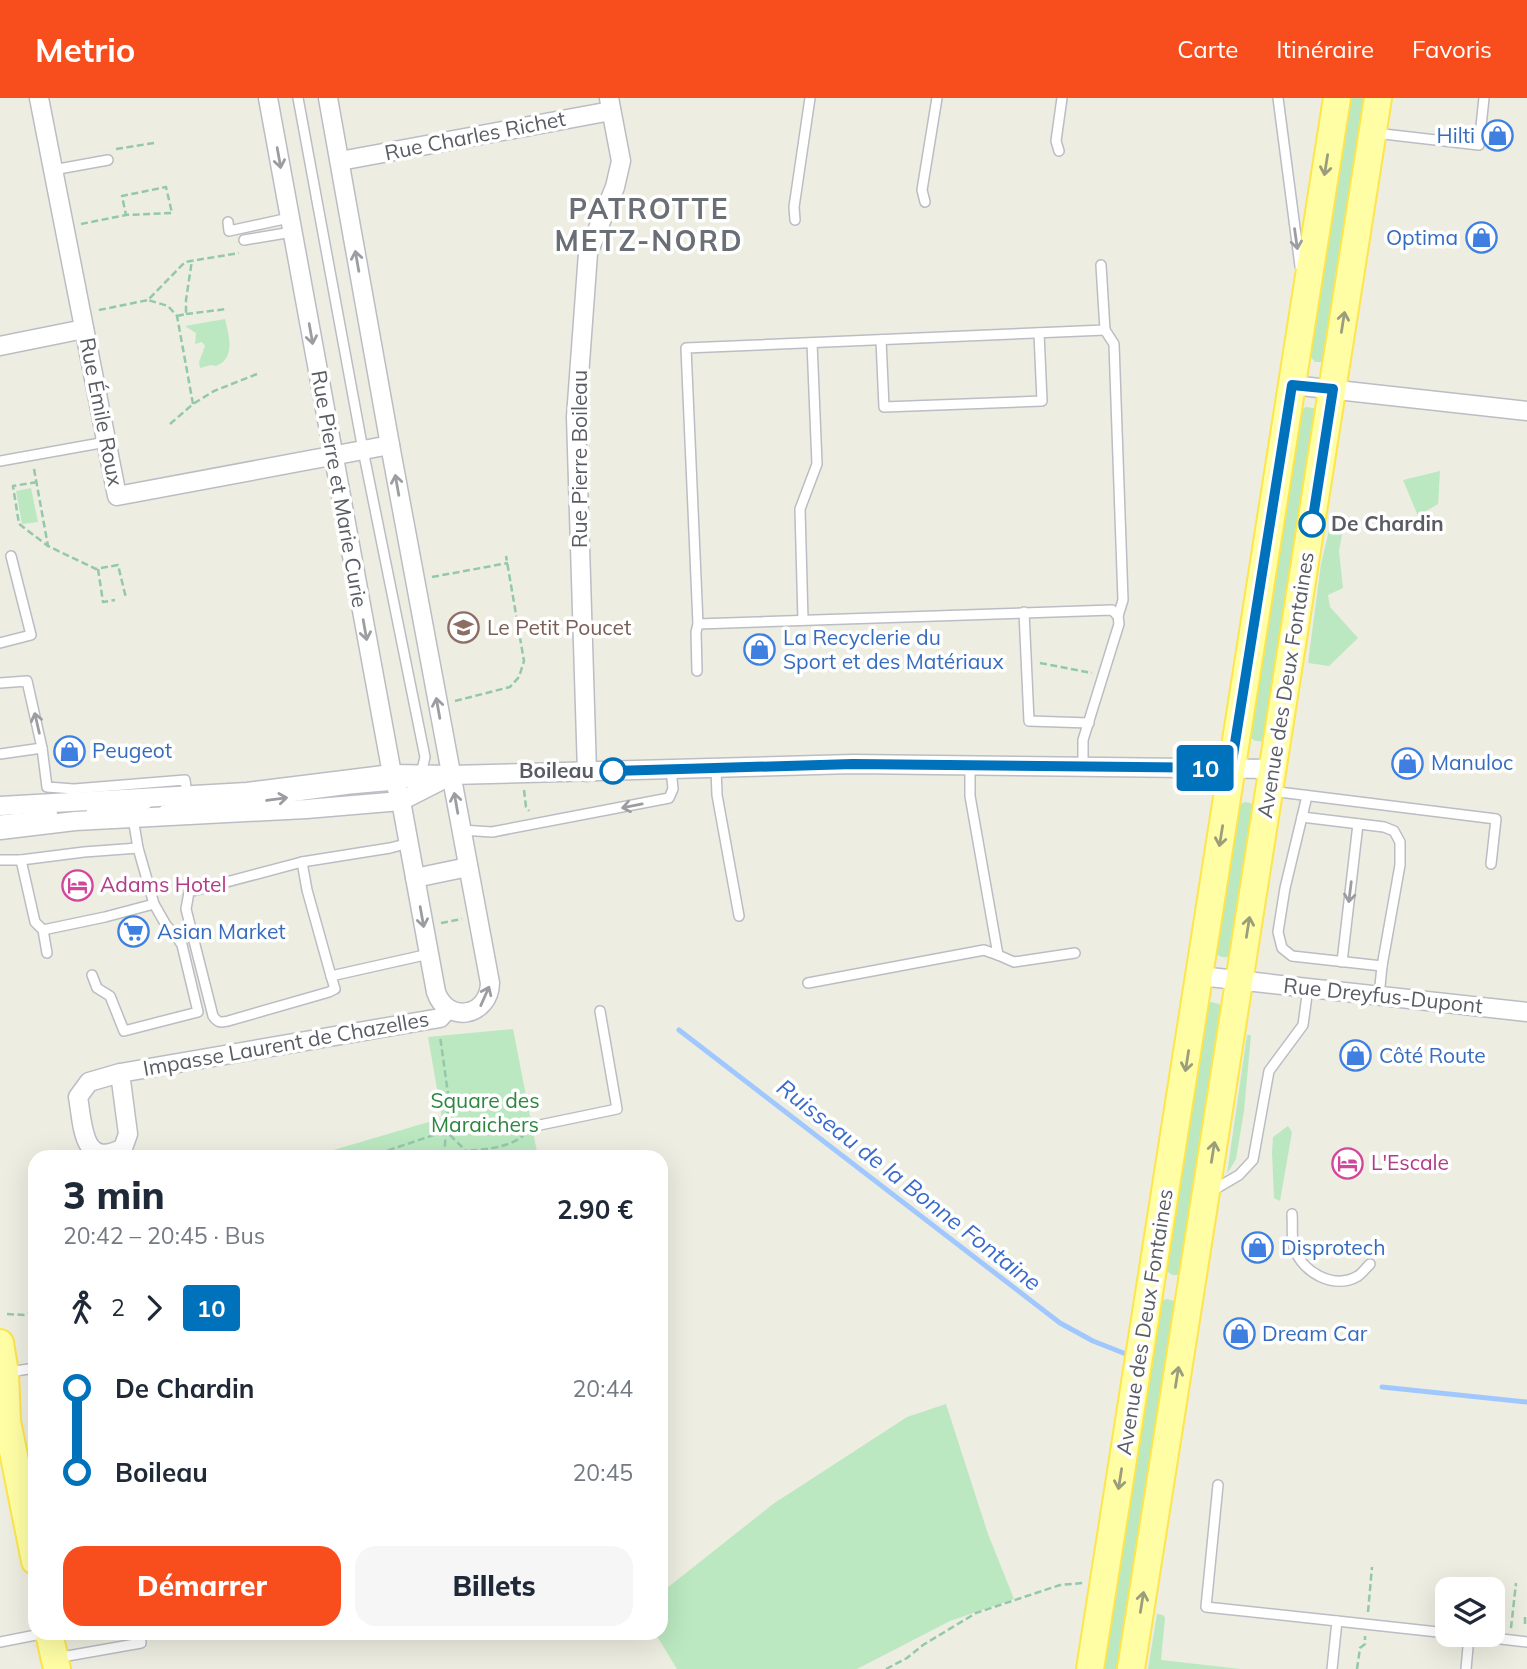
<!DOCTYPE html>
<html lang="fr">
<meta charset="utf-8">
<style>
:root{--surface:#fff;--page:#f6f6f7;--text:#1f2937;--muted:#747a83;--accent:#f84e1d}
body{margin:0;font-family:Mulish,sans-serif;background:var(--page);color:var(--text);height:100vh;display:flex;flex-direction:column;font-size:26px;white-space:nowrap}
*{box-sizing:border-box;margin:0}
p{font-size:23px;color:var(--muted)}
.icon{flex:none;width:38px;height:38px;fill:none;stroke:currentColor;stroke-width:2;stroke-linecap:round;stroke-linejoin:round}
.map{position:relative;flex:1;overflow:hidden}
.side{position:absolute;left:28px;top:1052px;width:640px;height:490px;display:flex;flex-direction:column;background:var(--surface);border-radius:21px;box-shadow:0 7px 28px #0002}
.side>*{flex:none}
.badge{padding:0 14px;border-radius:5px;font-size:24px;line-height:46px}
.tools{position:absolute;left:1435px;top:1479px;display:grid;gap:14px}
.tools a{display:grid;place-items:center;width:70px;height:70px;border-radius:14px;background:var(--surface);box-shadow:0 7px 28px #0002;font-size:35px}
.map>.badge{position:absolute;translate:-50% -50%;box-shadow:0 0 0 4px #fff}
.legs{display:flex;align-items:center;gap:10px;height:77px;padding:0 35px;font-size:23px}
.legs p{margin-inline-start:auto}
.overview{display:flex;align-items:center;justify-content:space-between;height:119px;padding:0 35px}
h1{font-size:38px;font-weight:800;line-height:52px}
.button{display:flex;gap:14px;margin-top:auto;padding:14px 35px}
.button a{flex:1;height:80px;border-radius:21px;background:var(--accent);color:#fff;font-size:28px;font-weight:800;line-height:80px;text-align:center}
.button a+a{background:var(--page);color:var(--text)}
ul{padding:0 35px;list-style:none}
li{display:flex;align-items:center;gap:24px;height:84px;font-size:26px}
li i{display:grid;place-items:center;width:10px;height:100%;margin:0 9px;background:currentColor}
li i::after{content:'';width:18px;height:18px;margin:-9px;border:5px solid;border-radius:50%;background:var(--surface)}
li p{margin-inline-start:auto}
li:first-child i{background:linear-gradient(#0000 50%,currentColor 0)}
li:last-child i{background:linear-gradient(currentColor 50%,#0000 0)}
header{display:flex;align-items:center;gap:42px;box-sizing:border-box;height:98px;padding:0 35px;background:var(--accent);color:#fff}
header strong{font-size:33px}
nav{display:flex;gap:38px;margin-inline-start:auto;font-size:24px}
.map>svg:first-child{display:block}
.green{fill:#bbe8c1}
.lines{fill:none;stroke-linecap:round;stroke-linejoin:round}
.stream{stroke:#a0c8ff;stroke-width:5}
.service-casing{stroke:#bbbdc4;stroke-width:12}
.minor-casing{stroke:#bbbdc4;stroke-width:21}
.primary-casing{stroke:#fde54b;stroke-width:30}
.path{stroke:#93c9aa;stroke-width:2.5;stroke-dasharray:7 3.5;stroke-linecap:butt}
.service{stroke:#fff;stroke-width:9}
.minor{stroke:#fff;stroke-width:18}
.primary{stroke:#fffea5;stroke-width:26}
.oneway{stroke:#9b9da1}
.oneway2{stroke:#9b9d7d}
.line-1-casing{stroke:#fff;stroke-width:16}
.line-1{stroke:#0072bc;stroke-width:10}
.stop-1-dot{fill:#fff;stroke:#0072bc;stroke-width:3.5}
.labels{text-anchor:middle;stroke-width:7;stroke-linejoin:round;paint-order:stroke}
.street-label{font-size:21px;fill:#595c63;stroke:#fff}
.shop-label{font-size:21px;fill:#366cbe;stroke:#fff;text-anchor:start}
.stop-label{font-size:21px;font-weight:bold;fill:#595c63;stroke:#fff;text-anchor:start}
.education-label{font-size:21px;fill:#785e54;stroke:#fff;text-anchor:start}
.hotel-label{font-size:21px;fill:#b23c85;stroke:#fff;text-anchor:start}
.park-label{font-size:21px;fill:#2e873f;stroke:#fff}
.water-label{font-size:23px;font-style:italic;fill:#386bcd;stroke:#fff}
.district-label{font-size:28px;font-weight:bold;letter-spacing:2px;fill:#6a6e75;stroke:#fff}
</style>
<header>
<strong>Metrio</strong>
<nav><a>Carte</a><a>Itinéraire</a><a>Favoris</a></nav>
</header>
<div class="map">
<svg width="1527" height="1571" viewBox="0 0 1527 1571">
<rect width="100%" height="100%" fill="#eeede1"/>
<!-- green -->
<g class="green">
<polygon points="1345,0 1370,0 1327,261 1322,264 1315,264 1309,257"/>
<path d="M225,221C229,238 236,260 216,268L211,267L200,270L199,264L205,248L202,244L195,246L196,235L185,228Z"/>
<path d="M1306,309L1313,310L1318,314L1264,643C1255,644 1252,642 1247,635L1299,313Z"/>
<polygon points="1440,373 1438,406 1418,418 1403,382"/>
<polygon points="31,390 38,424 22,426 16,393"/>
<polygon points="1332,420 1344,426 1339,453 1343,490 1328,497 1330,509 1358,540 1329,568 1308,565 1321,466"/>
<path d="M1245,704L1250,705L1256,708L1234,856C1226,861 1222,860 1214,855L1238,707Z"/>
<polygon points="1211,904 1219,906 1225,912 1184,1174 1179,1177 1172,1177 1163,1170 1205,908"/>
<polygon points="513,931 538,1059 310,1059 442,1020 428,939"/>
<polygon points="1247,937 1251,937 1244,1013 1236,1061 1227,1076"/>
<polygon points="1288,1028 1292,1034 1280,1103 1274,1100 1272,1055 1273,1039"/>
<polygon points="1167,1201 1174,1203 1179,1208 1124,1571 1099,1571 1161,1203"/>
<polygon points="946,1306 988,1436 1014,1501 950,1523 857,1571 677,1571 655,1535 662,1535 662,1494 773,1406 907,1319"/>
<polygon points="1157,1516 1163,1517 1165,1520 1161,1562 1241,1571 1148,1571"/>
</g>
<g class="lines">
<!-- stream -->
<g class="stream">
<polyline points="679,932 1060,1225 1093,1243 1126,1256"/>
<polyline points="1382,1289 1527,1304"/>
</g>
<defs>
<g id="service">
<polyline points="1278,0 1300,168"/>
<polyline points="1375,35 1479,47 1484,0"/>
<polyline points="1059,53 1056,43 1062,0"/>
<polyline points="53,72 108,62"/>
<polyline points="925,104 922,92 937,0"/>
<polyline points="795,122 794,109 810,0"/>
<polyline points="228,124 229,133 289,120"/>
<polyline points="244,142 292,134"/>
<polyline points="1105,232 1114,246 1123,502 1118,518"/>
<polyline points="881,242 884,309 1042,303 1039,235"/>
<polyline points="0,363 106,344"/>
<polyline points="1024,514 1029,623 1089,625"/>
<polyline points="803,522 800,411 817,366 812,245"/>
<polyline points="0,545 31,537 11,458"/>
<polyline points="697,573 696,534 698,526"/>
<polyline points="0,585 27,583 42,650 0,656"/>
<polyline points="42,650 47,689 74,691 185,682 187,697"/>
<polyline points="1083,669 1083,642 1119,526 1118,518 1112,512 698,526 686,250 1105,232 1101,167"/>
<polyline points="716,670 717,697 739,818"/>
<polyline points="1271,693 1496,721 1491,766"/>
<polyline points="1307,698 1285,790 1278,834 1282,850 1292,858 1382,868"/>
<polyline points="164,712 181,707 251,704 350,691 396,687 411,684 421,676 425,659 363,352 298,0"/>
<polyline points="91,714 132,710 147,706"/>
<polyline points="1302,719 1384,729 1394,733 1400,744 1400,767 1382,868 1379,898"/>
<polyline points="0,722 53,717"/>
<polyline points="461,732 492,734 669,700 673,691 671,671"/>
<polyline points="0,762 21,762 84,754 138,750"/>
<polyline points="21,762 35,824 43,832 47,855"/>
<polyline points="302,764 307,792 331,878 429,856"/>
<polyline points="43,832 105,819 154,806 138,750 133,720"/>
<polyline points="998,857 1014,864 1075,855"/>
<polyline points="1342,864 1358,726"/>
<polyline points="92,877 97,890 110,898 124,933 198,914 182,847 177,839 166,827 154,806"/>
<path d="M331,878L335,891L329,894L228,923C220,925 217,924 213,918L186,811L189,794L302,764L390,750L409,745"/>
<polyline points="808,885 984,852 998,857 970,698 970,667"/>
<polyline points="540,1027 617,1011 600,913"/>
<polyline points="1210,1094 1239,1077 1253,1062 1269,973 1303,927 1308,890"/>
<path d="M1292,1116C1293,1127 1291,1140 1294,1150C1303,1175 1334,1192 1358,1178C1362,1175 1366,1170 1370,1166"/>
<polyline points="9,1274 35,1270"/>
<polyline points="1218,1387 1206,1509 1337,1523 1332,1571"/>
<polyline points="1337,1523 1447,1535"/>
<polyline points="1458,1536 1527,1544"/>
<polyline points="0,1544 46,1535"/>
<polyline points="56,1560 141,1545 140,1535"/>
<polyline points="1466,1571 1469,1538"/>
</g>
<g id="minor">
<polyline points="39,0 117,398 390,347"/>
<path d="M268,0L392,676L401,703L436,894C447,926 489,919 490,885L390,347L328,0"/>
<polyline points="340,63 611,13"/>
<polyline points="0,248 84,231"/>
<polyline points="1292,287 1527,313"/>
<polyline points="587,674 576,319 588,155 615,89 621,63 609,0"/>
<polyline points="0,708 247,694 392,676 451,677 853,666 1273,671"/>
<polyline points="0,732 75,723 306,711 401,703 448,679"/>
<polyline points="415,780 468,769"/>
<polyline points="1200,878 1527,914"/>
<path d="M120,975L128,1036L123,1050C82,1072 83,1027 78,999L89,984L120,975L440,920L448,911"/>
</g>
<g id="primary">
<polyline points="0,1245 5,1275 7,1323 35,1463"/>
<polyline points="49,1535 57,1571"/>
<polyline points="1090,1571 1337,0"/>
<polyline points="1131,1571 1378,0"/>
</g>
</defs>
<!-- service casing -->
<use href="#service" class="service-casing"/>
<!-- minor casing -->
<use href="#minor" class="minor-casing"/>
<!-- primary casing -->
<use href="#primary" class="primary-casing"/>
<!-- path -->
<g class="path">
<polyline points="116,51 154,45"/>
<polyline points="81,126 126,117 172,115 166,89 122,98 126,117"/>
<polyline points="99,212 148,202"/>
<polyline points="186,216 227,211"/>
<polyline points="177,218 186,216 186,202 192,162"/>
<polyline points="193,306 177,218 168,208 148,202 185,164 239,155"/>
<polyline points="170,326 193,306 214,293 257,276"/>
<polyline points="34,371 48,448 96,471 118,467 126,500"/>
<polyline points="37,384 13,388 19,426 48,448"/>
<polyline points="98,471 103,504 115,502"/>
<polyline points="432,479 508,465"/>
<polyline points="1040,565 1092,575"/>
<polyline points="455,603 510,589 519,579 524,563 506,458"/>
<polyline points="524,692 526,709 529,713"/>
<polyline points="441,825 462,821"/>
<polyline points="368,1059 446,1033 449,1003 440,938"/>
<polyline points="444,1059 446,1033 466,1053"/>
<path d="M466,1059V1053C487,1051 513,1050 528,1033"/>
<polyline points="7,1216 25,1217 35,1214"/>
<polyline points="1368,1514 1372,1469"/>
<polyline points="1525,1519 1525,1526 1527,1528"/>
<polyline points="1511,1530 1516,1485"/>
<polyline points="886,1571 907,1560 923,1547 976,1515 1060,1487 1083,1485"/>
<polyline points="1357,1571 1360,1550 1365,1546 1365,1538"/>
</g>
<!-- service -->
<use href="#service" class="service"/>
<!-- minor -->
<use href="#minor" class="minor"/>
<!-- primary -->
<use href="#primary" class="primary"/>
</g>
<!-- one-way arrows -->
<defs><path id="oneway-shaft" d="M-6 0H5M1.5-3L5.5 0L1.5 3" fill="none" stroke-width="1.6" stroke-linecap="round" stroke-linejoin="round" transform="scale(1.75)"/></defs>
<g class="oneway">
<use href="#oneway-shaft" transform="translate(279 60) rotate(80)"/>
<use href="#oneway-shaft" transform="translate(1296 141) rotate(82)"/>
<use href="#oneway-shaft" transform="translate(357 163) rotate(-100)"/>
<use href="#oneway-shaft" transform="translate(311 236) rotate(80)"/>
<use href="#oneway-shaft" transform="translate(397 387) rotate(-100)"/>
<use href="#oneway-shaft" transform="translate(365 532) rotate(80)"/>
<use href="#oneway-shaft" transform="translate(438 610) rotate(-100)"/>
<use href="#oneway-shaft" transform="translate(37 625) rotate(-103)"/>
<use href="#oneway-shaft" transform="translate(277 701) rotate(-8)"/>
<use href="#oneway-shaft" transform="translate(456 705) rotate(-100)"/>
<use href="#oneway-shaft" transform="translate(632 708) rotate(169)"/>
<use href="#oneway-shaft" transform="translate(1350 794) rotate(97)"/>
<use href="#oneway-shaft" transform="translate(422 819) rotate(80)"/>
<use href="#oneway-shaft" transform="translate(485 898) rotate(-66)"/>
</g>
<g class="oneway2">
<use href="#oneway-shaft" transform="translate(1326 67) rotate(99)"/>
<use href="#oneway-shaft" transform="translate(1343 224) rotate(-81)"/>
<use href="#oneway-shaft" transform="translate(1221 738) rotate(99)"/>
<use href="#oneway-shaft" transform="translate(1248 829) rotate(-81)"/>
<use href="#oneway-shaft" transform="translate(1187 963) rotate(99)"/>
<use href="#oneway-shaft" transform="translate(1213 1054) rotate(-81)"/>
<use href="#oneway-shaft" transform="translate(1177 1279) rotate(-81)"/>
<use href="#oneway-shaft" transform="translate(1120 1381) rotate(99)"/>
<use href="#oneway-shaft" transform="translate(1142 1504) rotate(-81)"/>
</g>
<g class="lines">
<defs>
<polyline id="line-1" points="613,673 853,666 1231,670 1292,287 1333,291 1312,426"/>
</defs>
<!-- line-1 casing -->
<use href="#line-1" class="line-1-casing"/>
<!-- line-1 -->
<use href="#line-1" class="line-1"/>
</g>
<!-- icons -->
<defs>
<symbol id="shop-ring" viewBox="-11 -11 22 22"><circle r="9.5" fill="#fff" stroke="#3f7fe0" stroke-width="1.5"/><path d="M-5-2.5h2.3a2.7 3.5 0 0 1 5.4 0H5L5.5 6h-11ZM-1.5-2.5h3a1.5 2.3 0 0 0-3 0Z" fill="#3f7fe0"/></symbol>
<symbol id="school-ring" viewBox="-11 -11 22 22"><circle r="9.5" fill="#fff" stroke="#8d6e63" stroke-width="1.5"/><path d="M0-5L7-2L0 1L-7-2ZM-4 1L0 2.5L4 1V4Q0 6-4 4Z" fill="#8d6e63"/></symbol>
<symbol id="hotel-ring" viewBox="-11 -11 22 22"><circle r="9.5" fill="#fff" stroke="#d1479c" stroke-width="1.5"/><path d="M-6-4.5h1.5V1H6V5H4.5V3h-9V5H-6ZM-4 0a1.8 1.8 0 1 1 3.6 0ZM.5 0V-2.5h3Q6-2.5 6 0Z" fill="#d1479c"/></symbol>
<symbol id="supermarket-ring" viewBox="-11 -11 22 22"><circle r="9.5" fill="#fff" stroke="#3f7fe0" stroke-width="1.5"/><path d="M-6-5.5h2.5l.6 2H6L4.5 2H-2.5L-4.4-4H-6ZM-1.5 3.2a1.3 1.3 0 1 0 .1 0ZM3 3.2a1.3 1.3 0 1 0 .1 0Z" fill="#3f7fe0"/></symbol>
</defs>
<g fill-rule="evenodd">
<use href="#shop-ring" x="1480" y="20" width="35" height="35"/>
<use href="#shop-ring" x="1464" y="122" width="35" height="35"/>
<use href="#school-ring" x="446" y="512" width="35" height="35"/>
<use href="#shop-ring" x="742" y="534" width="35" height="35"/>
<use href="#shop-ring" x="52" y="636" width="35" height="35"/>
<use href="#shop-ring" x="1390" y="648" width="35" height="35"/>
<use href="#hotel-ring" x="60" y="770" width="35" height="35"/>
<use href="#supermarket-ring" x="116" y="816" width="35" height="35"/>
<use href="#shop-ring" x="1338" y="940" width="35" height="35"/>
<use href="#hotel-ring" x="1330" y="1048" width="35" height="35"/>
<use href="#shop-ring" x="1240" y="1132" width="35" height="35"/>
<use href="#shop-ring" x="1222" y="1218" width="35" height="35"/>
</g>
<!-- markers -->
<g class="stop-1-dot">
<circle cx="1312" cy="426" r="12"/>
<circle cx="613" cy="673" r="12"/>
</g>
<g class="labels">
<!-- street labels -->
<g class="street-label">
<text transform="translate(475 38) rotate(-11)" y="7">Rue Charles Richet</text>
<text transform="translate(101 314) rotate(79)" y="7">Rue Émile Roux</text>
<text transform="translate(580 361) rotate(-90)" y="7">Rue Pierre Boileau</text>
<text transform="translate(339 391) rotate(80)" y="7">Rue Pierre et Marie Curie</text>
<text transform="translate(1286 587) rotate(-81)" y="7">Avenue des Deux Fontaines</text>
<text transform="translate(1383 898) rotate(6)" y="7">Rue Dreyfus-Dupont</text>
<text transform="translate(286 946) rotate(-10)" y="7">Impasse Laurent de Chazelles</text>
<text transform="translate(1145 1224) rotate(-81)" y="7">Avenue des Deux Fontaines</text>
</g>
<!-- shop labels -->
<g class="shop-label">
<text x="1475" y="45" text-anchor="end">Hilti</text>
<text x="1458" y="147" text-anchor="end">Optima</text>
<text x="783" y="547">La Recyclerie du<tspan x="783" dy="24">Sport et des Matériaux</tspan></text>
<text x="92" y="660">Peugeot</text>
<text x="1431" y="672">Manuloc</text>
<text x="157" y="841">Asian Market</text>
<text x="1379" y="965">Côté Route</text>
<text x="1281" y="1157">Disprotech</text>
<text x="1262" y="1243">Dream Car</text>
</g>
<!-- stop labels -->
<g class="stop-label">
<text x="1331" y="433">De Chardin</text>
<text x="594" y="680" text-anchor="end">Boileau</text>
</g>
<!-- education labels -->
<g class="education-label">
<text x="487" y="537">Le Petit Poucet</text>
</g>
<!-- hotel labels -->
<g class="hotel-label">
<text x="100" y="794">Adams Hotel</text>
<text x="1371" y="1072">L'Escale</text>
</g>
<!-- park labels -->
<g class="park-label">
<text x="485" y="1010">Square des<tspan x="485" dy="24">Maraichers</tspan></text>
</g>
<!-- water labels -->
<g class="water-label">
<text transform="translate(909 1087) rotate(38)" y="8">Ruisseau de la Bonne Fontaine</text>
</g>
<!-- district labels -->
<g class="district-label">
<text x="649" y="121">PATROTTE<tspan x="649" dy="32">METZ-NORD</tspan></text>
</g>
</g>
</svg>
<div class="tools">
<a><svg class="icon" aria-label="layers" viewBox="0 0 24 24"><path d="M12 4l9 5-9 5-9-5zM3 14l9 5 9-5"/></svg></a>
</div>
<b class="badge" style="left:1205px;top:670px;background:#0072bc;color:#fff">10</b>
<section class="side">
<div class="overview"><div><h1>3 min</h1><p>20:42 – 20:45 · Bus</p></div><b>2.90 €</b></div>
<div class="legs"><svg class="icon" aria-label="walk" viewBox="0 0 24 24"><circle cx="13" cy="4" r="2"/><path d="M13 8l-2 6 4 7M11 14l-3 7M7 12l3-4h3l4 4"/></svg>2<svg class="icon" aria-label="forward" viewBox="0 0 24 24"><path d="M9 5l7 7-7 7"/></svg><b class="badge" style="background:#0072bc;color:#fff">10</b></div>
<ul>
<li><i style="color:#0072bc"></i><b>De Chardin</b><p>20:44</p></li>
<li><i style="color:#0072bc"></i><b>Boileau</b><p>20:45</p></li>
</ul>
<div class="button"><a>Démarrer</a><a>Billets</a></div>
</section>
</div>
